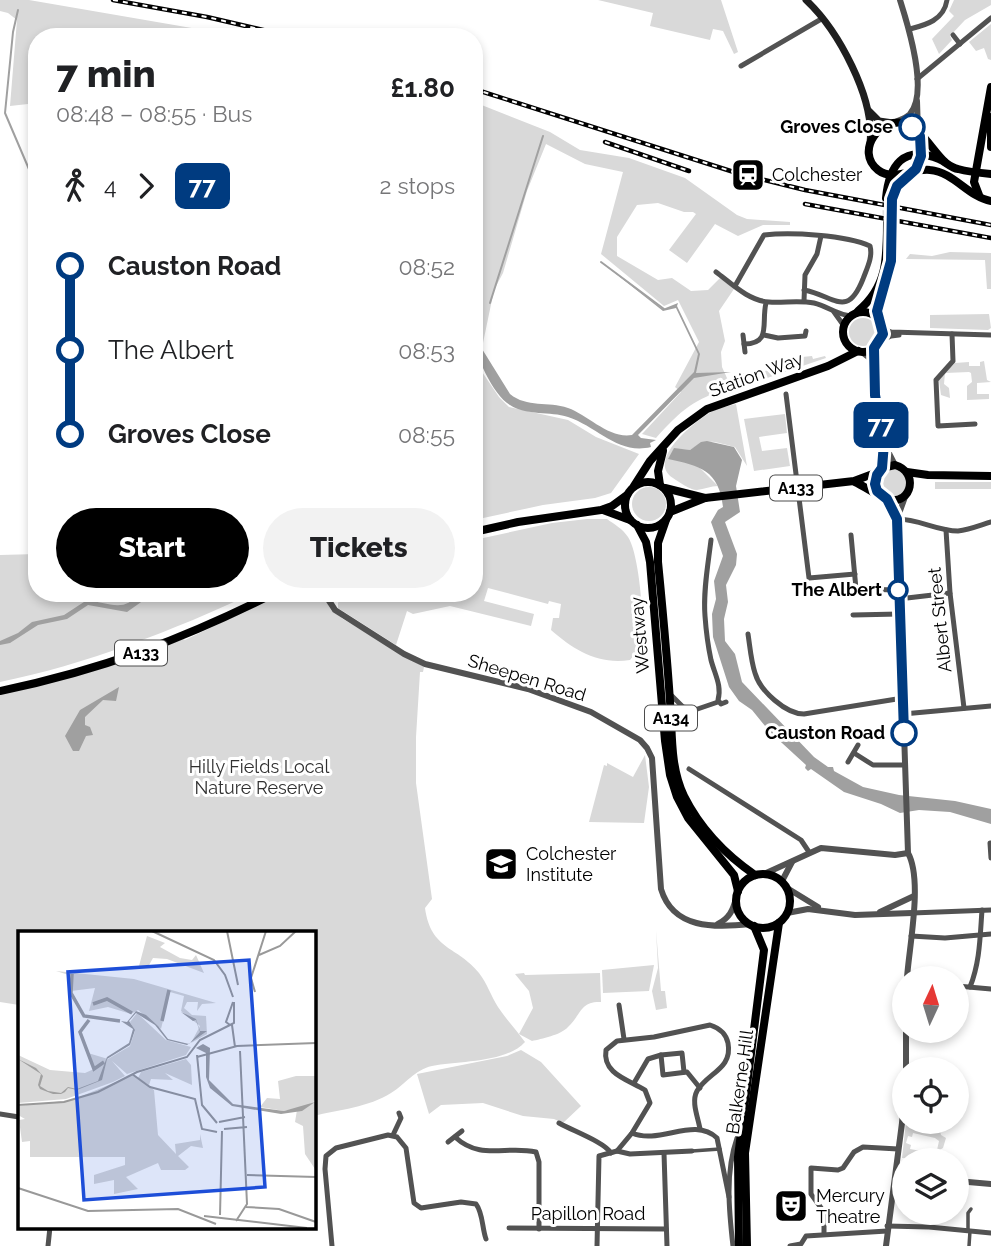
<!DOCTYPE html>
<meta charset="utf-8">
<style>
:root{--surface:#fff;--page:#f2f2f2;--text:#202124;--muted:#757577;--accent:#000}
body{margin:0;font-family:Raleway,sans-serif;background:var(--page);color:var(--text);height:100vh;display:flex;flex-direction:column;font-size:26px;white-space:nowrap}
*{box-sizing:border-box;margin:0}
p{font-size:23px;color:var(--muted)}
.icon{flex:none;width:38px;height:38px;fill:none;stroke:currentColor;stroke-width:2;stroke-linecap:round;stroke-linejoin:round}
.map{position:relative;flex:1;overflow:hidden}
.sheet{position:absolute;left:28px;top:28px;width:455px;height:574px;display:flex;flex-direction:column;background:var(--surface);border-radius:28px;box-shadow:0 4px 10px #0003}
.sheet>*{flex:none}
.badge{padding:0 14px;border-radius:10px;font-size:24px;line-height:46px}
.needle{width:46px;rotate:4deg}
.fabs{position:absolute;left:892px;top:966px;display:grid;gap:14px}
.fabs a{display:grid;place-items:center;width:77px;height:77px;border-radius:50%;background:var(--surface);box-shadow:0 4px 10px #0003;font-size:35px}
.map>.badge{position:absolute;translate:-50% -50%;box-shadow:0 0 0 4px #fff}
.legs{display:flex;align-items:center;gap:10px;height:77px;padding:0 28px;font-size:23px}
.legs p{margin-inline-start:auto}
.head{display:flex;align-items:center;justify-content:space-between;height:119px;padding:0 28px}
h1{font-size:38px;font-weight:800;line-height:52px}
.primary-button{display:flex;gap:14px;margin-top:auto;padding:14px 28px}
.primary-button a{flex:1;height:80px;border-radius:42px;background:var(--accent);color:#fff;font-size:28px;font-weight:800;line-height:80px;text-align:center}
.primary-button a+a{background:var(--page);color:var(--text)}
ul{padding:0 28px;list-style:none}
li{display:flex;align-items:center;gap:24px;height:84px;font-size:26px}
li i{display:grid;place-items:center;width:10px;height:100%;margin:0 9px;background:currentColor}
li i::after{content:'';width:18px;height:18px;margin:-9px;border:5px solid;border-radius:50%;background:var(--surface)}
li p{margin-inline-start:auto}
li:first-child i{background:linear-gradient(#0000 50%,currentColor 0)}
li:last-child i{background:linear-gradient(currentColor 50%,#0000 0)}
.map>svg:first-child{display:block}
.green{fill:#d9d9d9;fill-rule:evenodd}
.water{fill:#a0a0a0}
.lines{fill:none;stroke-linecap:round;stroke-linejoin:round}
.stream{stroke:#a0a0a0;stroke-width:2}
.primary-tunnel{stroke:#d9d9d9;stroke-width:8;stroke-dasharray:8 4;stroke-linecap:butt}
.pedestrian{stroke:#525252;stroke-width:3.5}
.minor{stroke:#525252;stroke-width:5}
.tertiary{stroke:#525252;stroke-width:6}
.secondary{stroke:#1f1f1f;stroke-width:7}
.primary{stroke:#000;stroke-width:8}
.rail-casing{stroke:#000;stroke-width:4.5}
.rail{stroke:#fff;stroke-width:2;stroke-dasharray:5;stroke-linecap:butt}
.line-1-casing{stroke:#fff;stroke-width:16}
.line-1{stroke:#003b80;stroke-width:10}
.stop-1-dot{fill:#fff;stroke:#003b80;stroke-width:3.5}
.labels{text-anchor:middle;stroke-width:6;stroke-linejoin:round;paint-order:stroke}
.shield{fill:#fff;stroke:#4c4c4c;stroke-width:2}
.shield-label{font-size:16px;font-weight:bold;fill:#000}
.stop-label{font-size:18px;font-weight:bold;fill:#000;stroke:#fff;text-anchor:end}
.poi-label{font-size:18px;fill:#000;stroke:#fff;text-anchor:start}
.street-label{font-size:18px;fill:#000;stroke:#fff}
.park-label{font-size:18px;fill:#303030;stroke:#fff}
.inset-river{fill:none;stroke:#a0a0a0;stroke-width:3.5}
.inset-road{fill:none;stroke:#999;stroke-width:2}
.view{fill:#1d4ed8;fill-opacity:0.15;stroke:#1d4ed8;stroke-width:3.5}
.inset-edge{fill:none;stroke:#000;stroke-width:3.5}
</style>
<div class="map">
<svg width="991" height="1246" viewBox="0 0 991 1246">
<rect width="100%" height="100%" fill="#fff"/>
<!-- green -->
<g class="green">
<polygon points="0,0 29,0 244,37 37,37 37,103 10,106 17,20 8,13 0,11"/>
<polygon points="598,0 721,0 738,52 734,54 723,31 713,29 710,40 650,26 653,13"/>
<polygon points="954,0 991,0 991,5 965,20 950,36 952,40 939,54 932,39 954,16 949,11"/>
<polygon points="991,24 991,60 988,59 984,48 976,51 969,42"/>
<path d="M474,102L550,132L580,150L629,158L685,178L737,215L747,219L790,222V225H763L738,236L715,224L687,263L669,250L696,214L693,212H684L658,203L637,205L617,237V256L658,280L672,278L691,291L708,290L720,278L734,289L719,311L725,341L721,352L722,367L731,387C693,400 682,409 656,438L642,434L681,392L675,387L699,342L678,300L664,306L601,254L623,172L585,164L546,144L527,191L503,273L494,290L483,343L474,331Z"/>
<polygon points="950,252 991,253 991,289 987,289 985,260 906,259 910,254 932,256"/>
<polygon points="989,314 991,328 988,330 930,328 930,315"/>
<circle cx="863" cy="332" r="14"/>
<polygon points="812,356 813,359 825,356 826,358 758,381 752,377 738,376 737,374 781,369 782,359"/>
<polygon points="474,360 499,397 509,407 568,420 596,437 639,454 611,493 595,498 543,505 474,520"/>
<polygon points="984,361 987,380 991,382 977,383 977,394 989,394 989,399 967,400 967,386 972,382 971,373 969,372 945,373 944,384 949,388 950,398 941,395 939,380 955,363 969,362 969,366 980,366 980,362"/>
<path d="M736,404L747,466L735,447C714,442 708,437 690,450L674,449L669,458L697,465L718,486C711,486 704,489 697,490C690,490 679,482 673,478C645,460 698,418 715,410C722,407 729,406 736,404Z"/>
<polygon points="785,414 787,433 759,437 762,451 787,448 790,466 754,471 744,419"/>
<circle cx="893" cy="483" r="14"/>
<rect x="935" y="482" width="56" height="7"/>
<circle cx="649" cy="504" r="17"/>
<path d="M587,519H607C614,524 623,529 628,537C639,553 645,622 641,641C640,648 635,654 630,660C598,665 574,650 551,630L553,618H559L561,604L549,601L548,604L488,588L484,601L534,614L531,626L450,606L413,614L407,611L396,645L338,608V603L344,593H474V540L552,523Z"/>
<path d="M37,554V593H253C175,630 84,665 0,682V555Z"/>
<path d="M283,593H322L331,610L343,619L424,667L423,672H420L416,737V783L432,899L425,908C431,951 458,946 479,973C487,983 491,996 498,1007C506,1019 516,1030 525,1042C506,1063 459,1061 432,1066C414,1070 406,1084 391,1093C369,1107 339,1110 313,1116V933H19V1005L0,1002V693C67,680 120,663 183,639L185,640Z"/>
<polygon points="645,755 649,787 644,823 589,822 604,765 607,766 607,763 633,777"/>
<polygon points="656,930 661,991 665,991 667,1008 656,1010 652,991 658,968"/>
<polygon points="654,965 649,991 603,993 602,970"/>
<path d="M524,973L525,975L600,973L601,1002C580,1001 581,1015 568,1027C561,1035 541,1039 532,1041L519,1034L533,1008L529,991L515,974Z"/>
<polygon points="521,1050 541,1062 581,1106 563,1123 554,1119 523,1116 483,1103 441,1105 429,1114 417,1074 507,1056"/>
<path d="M906,1122H938L941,1135L946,1138L943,1148L934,1153V1160L902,1158ZM913,1133L935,1138L939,1141L937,1150L934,1149L932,1153L910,1149L911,1145L906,1143L908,1136L912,1137Z"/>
</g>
<!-- water -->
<g class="water">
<path d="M601,262L663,309L678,303L677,306L700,354L696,373L731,372L694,378L638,435L641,438L656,440L650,443L651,447C618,455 598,427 568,417C550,411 527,416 510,405C493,395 474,354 474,336L510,394C527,408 548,401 568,408C588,415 609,439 632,435L694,372L698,354L676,308L663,311Z"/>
<path d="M707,441L734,447L742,460L736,486L740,512L725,522L737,554L736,565L726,585L728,602L724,619L725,641L735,654L742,682L814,757L828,767H833L834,771L863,787L899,795L955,801L991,809V824L950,812L919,810L900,813L881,804L844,792L811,769L808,771L805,768L806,765L770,732L752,710L739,701L729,687L713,637L712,614L716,599L714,581L723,556L711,522L718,510L723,507C719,470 700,466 668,459L674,448L690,450L701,442Z"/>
<path d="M137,593H146L144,600L127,612L88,605L67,619L38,625L10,643L0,645V641L18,633L32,622L64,615L87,600C105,602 127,614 137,593Z"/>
<polygon points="119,687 116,701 103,700 85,717 85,725 90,727 93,735 86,736 79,751 73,751 65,736 80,710"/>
</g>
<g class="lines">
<!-- stream -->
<g class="stream">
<polyline points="18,10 13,32 5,113 37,188"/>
<polyline points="601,262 664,309"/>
<polyline points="490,303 543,136"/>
</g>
<!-- primary-tunnel -->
<polyline class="primary-tunnel" points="886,198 887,223"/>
<!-- pedestrian -->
<g class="pedestrian">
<polyline points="692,1151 720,1149"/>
<polyline points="968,1230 968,1213 971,1209"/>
<polyline points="969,1246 970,1231"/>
</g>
<!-- minor -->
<g class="minor">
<path d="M910,29C926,25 944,20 947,0"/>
<polyline points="953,35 960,44"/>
<polyline points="741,66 823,18"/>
<polyline points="917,79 991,18"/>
<path d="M716,272C732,284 749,301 769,302C784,303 799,300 814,303C827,306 837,315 851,316"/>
<path d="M735,286L764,235C791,232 846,235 870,246C873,257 867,268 863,279C847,319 835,296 804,290"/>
<polyline points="804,301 805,275 817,254 821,236"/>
<polyline points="834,312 844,326"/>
<polyline points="882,328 891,332 991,335"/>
<polyline points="952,334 953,361 936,380 938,426 975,424"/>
<polyline points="743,335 745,352"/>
<polyline points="764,335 778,338 805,336 806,331"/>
<polyline points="880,341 891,336 899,335"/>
<path d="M744,344C772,344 761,323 766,303"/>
<polyline points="786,394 809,578 855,574"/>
<path d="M897,519C919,519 937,531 958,531C969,530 981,525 991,522"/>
<polyline points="946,530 950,593 964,708"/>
<polyline points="851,535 856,589 898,590"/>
<path d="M711,540C708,565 703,591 705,616C706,630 708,646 711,660C715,675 722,686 718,700L721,704L726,702"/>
<polyline points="898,597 907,598 950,593"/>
<polyline points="853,615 899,614"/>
<path d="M748,634C750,647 751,661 755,673C760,691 786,714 804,714L903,698"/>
<polyline points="672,696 683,707 692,709"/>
<polyline points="903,714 991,706"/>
<polyline points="671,724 680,715 718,702"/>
<polyline points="854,753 873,765 905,765"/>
<polyline points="848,762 858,745"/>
<polyline points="689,769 801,840 809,852"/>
<polyline points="990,843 991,858"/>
<polyline points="912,913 991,910"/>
<polyline points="911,936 945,938 991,934"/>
<polyline points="957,986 991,989"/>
<path d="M970,987C980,962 980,937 982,910"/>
<polyline points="619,1005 624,1039"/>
<polyline points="661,1055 682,1053 684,1072"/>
<polyline points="634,1083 648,1059 661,1055 663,1075 687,1072 700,1088"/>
<polyline points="0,1114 19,1117"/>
<path d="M559,1123C573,1131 604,1142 611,1153"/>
<path d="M632,1133C660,1145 694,1116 717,1138L729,1197"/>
<polyline points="393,1135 401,1118 399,1113"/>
<path d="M455,1137C481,1161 506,1145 536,1152L539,1162V1229"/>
<polyline points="448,1142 462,1131"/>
<path d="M617,1151L632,1133L650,1103L645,1090C629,1080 602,1074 606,1050L617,1041L654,1037L710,1025C719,1028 726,1033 728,1043C733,1069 707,1073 697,1091C691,1102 698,1117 700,1129"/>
<polyline points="664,1153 667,1246"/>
<polyline points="887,1226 929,1227 991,1233"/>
<polyline points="509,1228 666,1229"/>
<polyline points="824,1234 824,1212 811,1194 811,1168 838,1170 843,1168 854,1152 863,1147 898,1149"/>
<polyline points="48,1246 50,1227"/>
<path d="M332,1246L325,1169L326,1156L336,1148L388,1135L397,1137L406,1148L414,1203L421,1208L461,1202L476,1204C483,1213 482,1228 486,1239"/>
<polyline points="597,1246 599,1156 617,1151 630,1154 692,1151"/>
<path d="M733,1246C729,1211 725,1172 737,1138"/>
<polyline points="790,1246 801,1244 806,1236 887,1231"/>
</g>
<!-- tertiary -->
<g class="tertiary">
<polyline points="917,101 918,132"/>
<path d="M895,122C900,120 906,118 910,114C929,92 908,25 900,0"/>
<path d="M875,348C877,388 874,429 895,465"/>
<polyline points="862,352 875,362"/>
<path d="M905,497L897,519L908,853C923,880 909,947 907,978"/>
<polyline points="887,499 897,519"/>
<path d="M324,593L335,610L404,654L425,664L528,689L591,712L640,740L647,748L652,758L661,889C673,929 714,928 750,924"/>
<polyline points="764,874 821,848 895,855 908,853"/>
<polyline points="782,881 792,862"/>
<polyline points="787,888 818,907"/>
<polyline points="880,912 914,896"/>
<polyline points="787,913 808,909 855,915 912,913"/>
<path d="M718,924C729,918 733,911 736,898"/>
<polyline points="906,1069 906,1031"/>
<polyline points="957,1181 991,1184"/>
<polyline points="886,1246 902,1123 905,1084"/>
</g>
<!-- secondary -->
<g class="secondary">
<path d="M806,0C838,30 875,98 870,143"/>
<polyline points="869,111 879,121 893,123"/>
</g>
<!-- primary -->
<g class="primary">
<polyline points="991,117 991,147"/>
<path d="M945,162C933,151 922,130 907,124C881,115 854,151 878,170C893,182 912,168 930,170C954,172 968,197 991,201"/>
<polyline points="979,195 974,182 991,87"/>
<path d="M886,198C889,166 903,144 939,159C946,162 951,168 958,169C969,172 980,173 991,174"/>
<path d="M892,199C899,171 930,173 919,136"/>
<path d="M858,311C887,287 887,259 887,223"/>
<circle cx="863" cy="332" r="20"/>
<polyline points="880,321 877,311 892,260"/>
<polyline points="907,472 928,475 991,476"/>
<circle cx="648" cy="505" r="23"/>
<path d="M855,482C864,486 881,498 889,500C912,504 919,472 895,465L882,468C873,476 873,486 881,495"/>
<polyline points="660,485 658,471 663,451"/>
<polyline points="634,486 650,461 678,430 707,409 828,366 858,351"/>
<polyline points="665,488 705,498"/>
<polyline points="603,510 630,520"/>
<polyline points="670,512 705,498 854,481 878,472"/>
<path d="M666,520L658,543V562C663,613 668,665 671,717C672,743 672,771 684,796C700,828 726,855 755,875"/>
<polyline points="637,525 646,542 650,562 665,741 670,775 677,797 688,818 734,875 738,891"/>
<polyline points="474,532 518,522 601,510 612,506 627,495"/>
<path d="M0,691C102,670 183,639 275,593"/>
<circle cx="763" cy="901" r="27"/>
<polyline points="739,1246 738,1157 764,950 754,926"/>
<polyline points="747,1246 745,1153 779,923"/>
</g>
<defs>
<g id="rail">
<polyline points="113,0 207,17 293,37"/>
<polyline points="474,89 740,174 805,190 991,225"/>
<polyline points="605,142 689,171"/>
<polyline points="805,204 991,238"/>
</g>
</defs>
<!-- rail casing -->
<use href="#rail" class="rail-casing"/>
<!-- rail -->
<use href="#rail" class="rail"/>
</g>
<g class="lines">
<defs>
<polyline id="line-1" points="904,733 897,519 887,499 877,491 875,484 877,475 882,468 884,443 875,395 874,348 883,334 877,311 891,261 892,199 897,186 916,169 921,156 920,136 912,127"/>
</defs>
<!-- line-1 casing -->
<use href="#line-1" class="line-1-casing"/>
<!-- line-1 -->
<use href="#line-1" class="line-1"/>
</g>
<!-- icons -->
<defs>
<symbol id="station-square" viewBox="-11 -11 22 22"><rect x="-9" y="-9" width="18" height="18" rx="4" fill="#000" stroke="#fff"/><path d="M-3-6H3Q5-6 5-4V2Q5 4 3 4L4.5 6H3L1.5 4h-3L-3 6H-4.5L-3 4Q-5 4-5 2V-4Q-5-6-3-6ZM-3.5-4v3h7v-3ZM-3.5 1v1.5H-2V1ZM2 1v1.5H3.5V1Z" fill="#fff"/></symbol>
<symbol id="university-square" viewBox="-11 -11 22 22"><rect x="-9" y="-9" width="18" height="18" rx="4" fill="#000" stroke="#fff"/><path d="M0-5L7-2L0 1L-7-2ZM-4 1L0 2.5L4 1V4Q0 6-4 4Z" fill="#fff"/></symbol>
<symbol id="theatre-square" viewBox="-11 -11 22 22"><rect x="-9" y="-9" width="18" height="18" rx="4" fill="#000" stroke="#fff"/><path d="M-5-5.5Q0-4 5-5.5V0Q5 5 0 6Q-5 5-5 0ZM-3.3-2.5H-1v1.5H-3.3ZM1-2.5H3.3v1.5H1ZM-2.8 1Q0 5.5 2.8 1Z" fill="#fff"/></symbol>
</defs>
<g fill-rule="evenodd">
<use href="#station-square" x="729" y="156" width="38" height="38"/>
<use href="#university-square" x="482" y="845" width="38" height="38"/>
<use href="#theatre-square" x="772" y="1187" width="38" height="38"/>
</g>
<!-- markers -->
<g class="stop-1-dot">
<circle cx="912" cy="127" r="12"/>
<circle cx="898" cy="590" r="9"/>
<circle cx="904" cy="733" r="12"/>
</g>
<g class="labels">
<!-- shield labels -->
<g class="shield">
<rect x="770" y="475.5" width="52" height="25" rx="5"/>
<rect x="115" y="640.5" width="52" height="25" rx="5"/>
<rect x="645" y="705.5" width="52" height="25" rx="5"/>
</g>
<g class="shield-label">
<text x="796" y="494">A133</text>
<text x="141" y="659">A133</text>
<text x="671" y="724">A134</text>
</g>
<!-- stop labels -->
<g class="stop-label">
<text x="893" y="133">Groves Close</text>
<text x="882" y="596">The Albert</text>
<text x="885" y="739">Causton Road</text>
</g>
<!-- poi labels -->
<g class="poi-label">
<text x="772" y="181">Colchester</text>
<text x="526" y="860">Colchester<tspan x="526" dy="21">Institute</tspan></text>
<text x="816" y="1202">Mercury<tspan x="816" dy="21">Theatre</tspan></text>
</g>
<!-- street labels -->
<g class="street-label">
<text transform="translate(756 375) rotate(-20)" y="6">Station Way</text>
<text transform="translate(940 620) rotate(-96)" y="6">Albert Street</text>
<text transform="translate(640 635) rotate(-95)" y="6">Westway</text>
<text transform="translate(527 678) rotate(17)" y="6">Sheepen Road</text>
<text transform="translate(740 1082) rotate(-82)" y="6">Balkerne Hill</text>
<text x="588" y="1220">Papillon Road</text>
</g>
<!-- park labels -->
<g class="park-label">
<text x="259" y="773">Hilly Fields Local<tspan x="259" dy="21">Nature Reserve</tspan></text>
</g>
</g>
<!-- overview -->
<g transform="translate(18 931)">
<rect width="298" height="298" fill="#fff"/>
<path d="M129,5L147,12L142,16L162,27L174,29L178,24L186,42L149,28L135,27L130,36L121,35ZM38,40L116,48L198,72L184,73L179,80L180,71H169L166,77L174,84L188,85L189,103L173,112L182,95L163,80L166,65L152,61L143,98L120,79L113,83L90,76L71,80L77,57L53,60L54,45ZM119,82L148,109L173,116L168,124L109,143L94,130L107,145L95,151L48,168L0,172V124L32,139L67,142L76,138L70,122L90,128L112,115L117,100L112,91ZM168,128L173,134L174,154L147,142L155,149L133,148L131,154L120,147L123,141ZM115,144L136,159L140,204L158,223L157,213L182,209V203L185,217L173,215L160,225L171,236L167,239H143L140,232L108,246L120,258L96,263V249L76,253V244L107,234V226H12V210L4,211L1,189L7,188L0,184V175L54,169ZM278,145H297V169L292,175L266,180L242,176L249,167L262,168L260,150ZM297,171V238L287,223L285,195L277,191L279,179Z" fill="#d9d9d9"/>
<path d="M118,80L128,84L140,95L150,108L171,113L182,101L178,89L175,90L163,81L178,88L182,100H189L169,114L149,109L137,94L118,82L111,90L117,99L112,114L89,128L84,149L59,159L50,157L47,161L43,163H35L22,158L20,154L23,143L0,128L18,137L25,145L22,155L30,160L43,162L50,156L59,158L80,150L89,126L111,112L115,98L103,90L109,91ZM185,113L192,117L191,149L215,173L266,180L297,171L284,180L263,183L214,175L192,157L188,146V122L178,117Z" fill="#a0a0a0"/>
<path class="inset-river" d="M54,43L53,62L66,85L102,90M75,73L89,68L114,82M71,89L62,101L76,138L86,131M144,90L151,59"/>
<path class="inset-road" d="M134,0L196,29L207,44L215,66M209,0L220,54M241,24L262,15L278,0M237,61L233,47L248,0M215,71L208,91L212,94L216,92V71M214,94L217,116M179,124L184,174L199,192M179,126L219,115L298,112M114,143L132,156L177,168L184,198L199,201M0,174L46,171L80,161L119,141L169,126L182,109L212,94M201,191L227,186M206,198L229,196M229,244L298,246M0,257L70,280L160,278L198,293M228,276L261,278L298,291M202,284L204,200M186,285L289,297M218,290L229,273L222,120"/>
<path class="view" d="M231,29L247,256L66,269L50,41Z"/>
<rect width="298" height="298" class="inset-edge"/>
</g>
</svg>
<div class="fabs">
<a><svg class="needle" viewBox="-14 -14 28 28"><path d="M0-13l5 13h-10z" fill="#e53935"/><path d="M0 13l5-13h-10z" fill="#757577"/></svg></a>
<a><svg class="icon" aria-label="locate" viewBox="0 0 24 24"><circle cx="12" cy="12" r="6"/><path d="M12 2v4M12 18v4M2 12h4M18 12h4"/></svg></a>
<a><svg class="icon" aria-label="layers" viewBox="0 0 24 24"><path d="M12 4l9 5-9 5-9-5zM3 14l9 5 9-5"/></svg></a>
</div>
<b class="badge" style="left:881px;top:425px;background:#003b80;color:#fff">77</b>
<section class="sheet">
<div class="head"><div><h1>7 min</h1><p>08:48 – 08:55 · Bus</p></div><b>£1.80</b></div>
<div class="legs"><svg class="icon" aria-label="walk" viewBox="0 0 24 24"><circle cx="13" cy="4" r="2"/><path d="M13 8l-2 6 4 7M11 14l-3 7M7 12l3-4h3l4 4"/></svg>4<svg class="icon" aria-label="forward" viewBox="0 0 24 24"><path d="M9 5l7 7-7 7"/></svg><b class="badge" style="background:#003b80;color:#fff">77</b><p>2 stops</p></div>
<ul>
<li><i style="color:#003b80"></i><b>Causton Road</b><p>08:52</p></li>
<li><i style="color:#003b80"></i><span>The Albert</span><p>08:53</p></li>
<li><i style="color:#003b80"></i><b>Groves Close</b><p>08:55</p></li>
</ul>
<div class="primary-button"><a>Start</a><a>Tickets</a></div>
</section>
</div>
